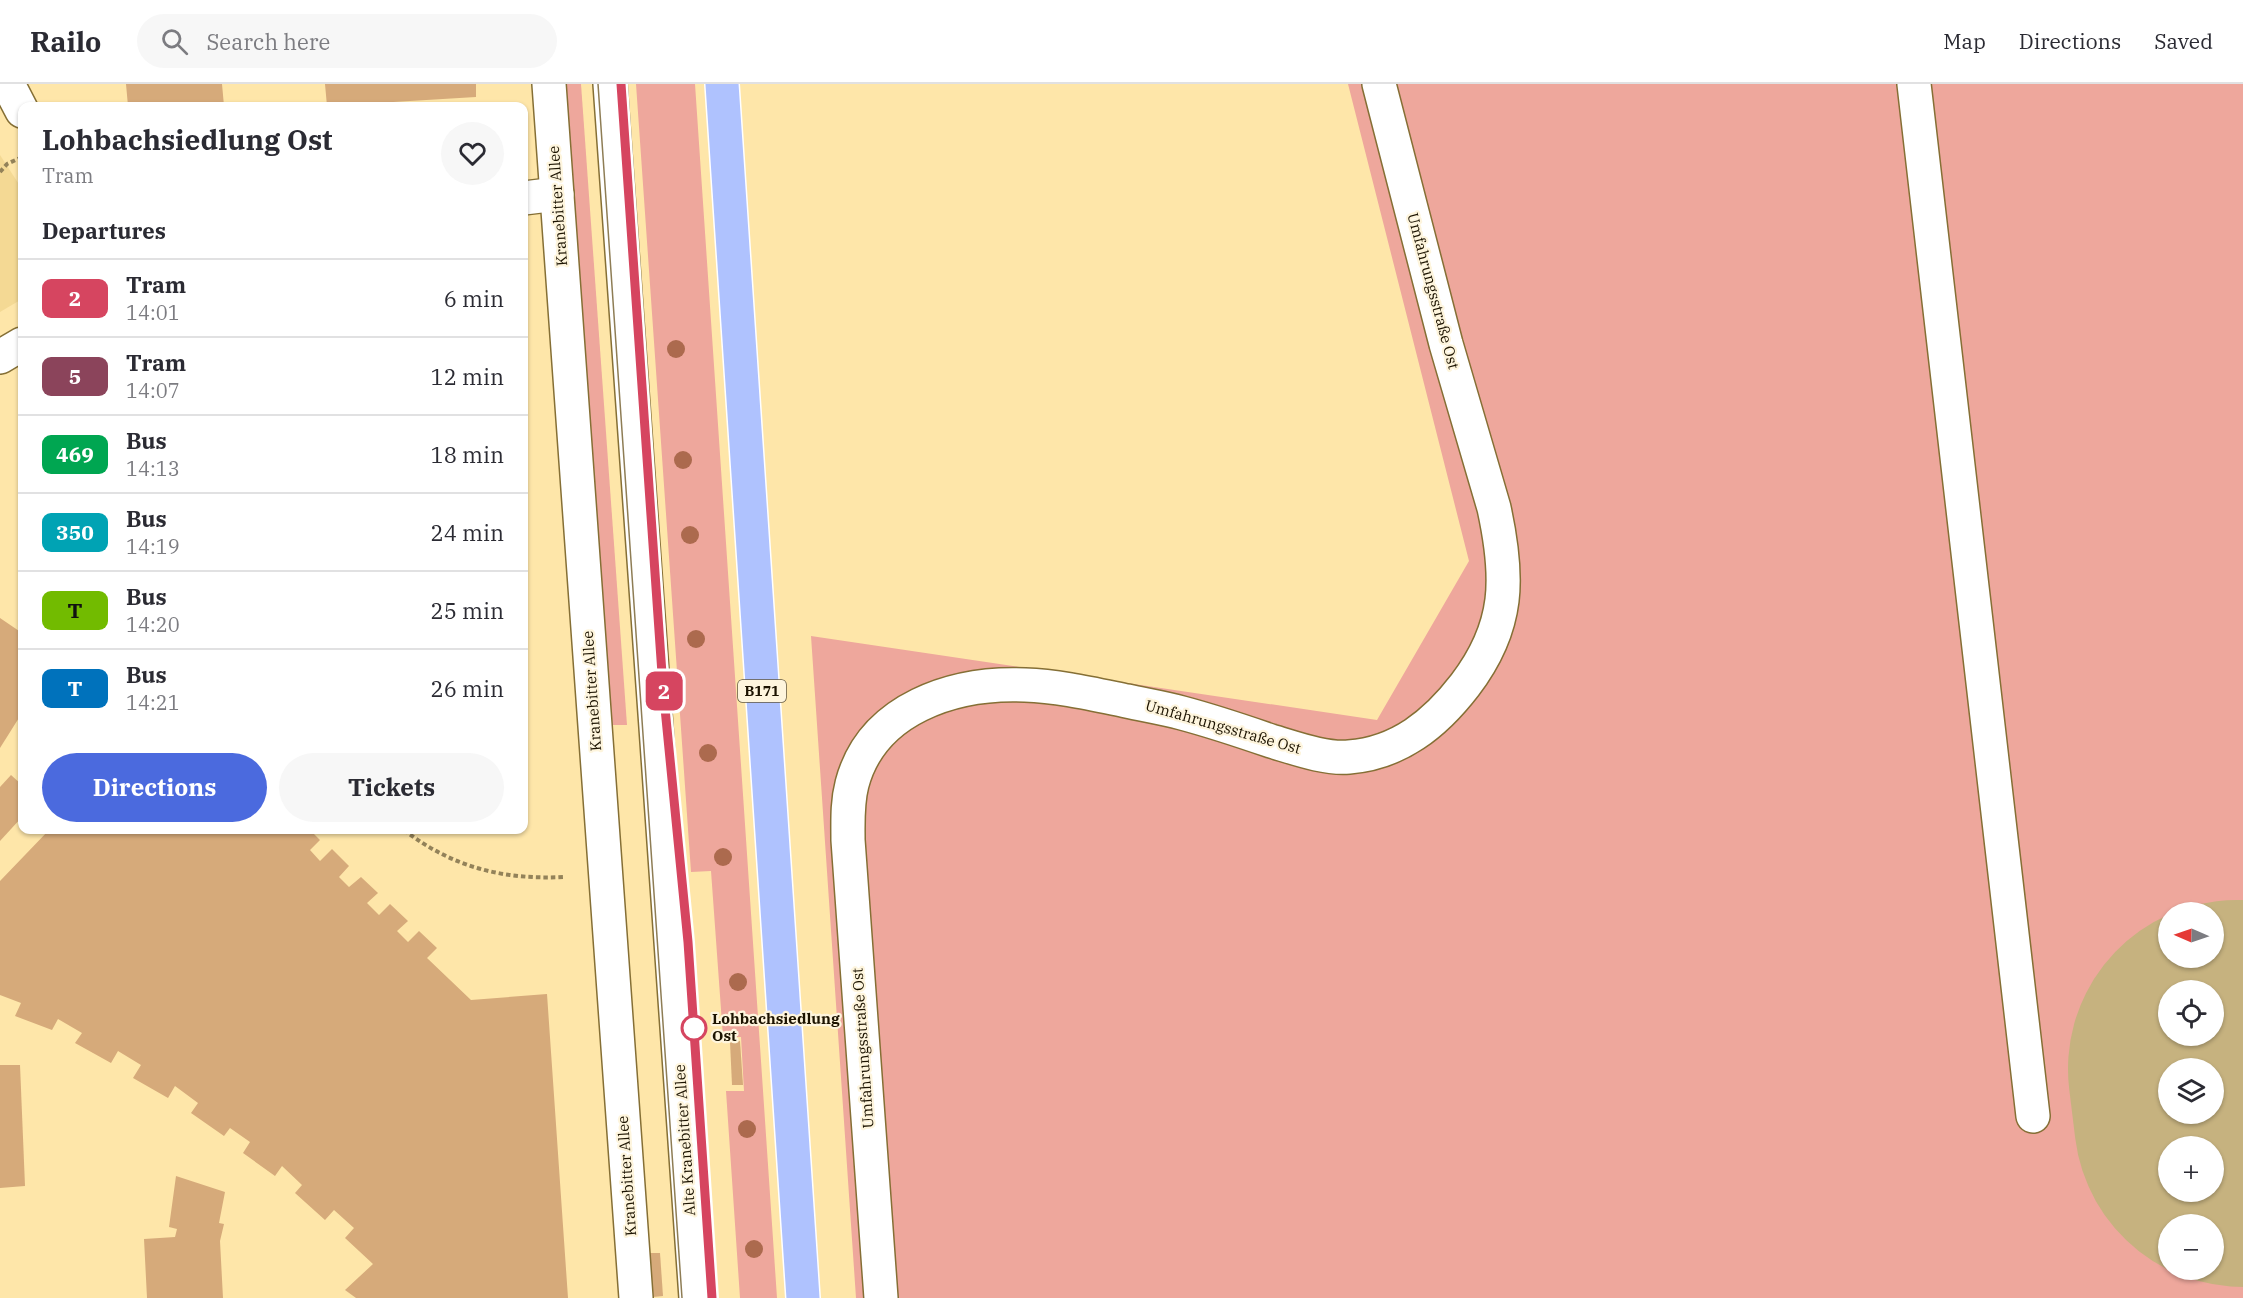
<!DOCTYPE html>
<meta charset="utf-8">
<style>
:root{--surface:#fff;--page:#f7f7f7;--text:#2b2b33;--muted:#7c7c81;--line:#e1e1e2;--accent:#4b6ade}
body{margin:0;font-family:"IBM Plex Serif",serif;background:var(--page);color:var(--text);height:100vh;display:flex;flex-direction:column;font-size:22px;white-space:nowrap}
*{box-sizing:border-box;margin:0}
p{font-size:20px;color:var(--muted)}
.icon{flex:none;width:33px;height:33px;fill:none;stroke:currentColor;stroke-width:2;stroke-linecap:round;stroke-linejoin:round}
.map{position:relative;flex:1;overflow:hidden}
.sheet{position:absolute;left:18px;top:18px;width:510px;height:732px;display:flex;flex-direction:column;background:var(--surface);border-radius:12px;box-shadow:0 2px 4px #0004}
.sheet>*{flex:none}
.badge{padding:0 12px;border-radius:9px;font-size:21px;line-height:39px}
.needle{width:39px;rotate:272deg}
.fabs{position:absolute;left:2158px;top:818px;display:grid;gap:12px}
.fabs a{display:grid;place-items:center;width:66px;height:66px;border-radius:50%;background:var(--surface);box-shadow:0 2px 4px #0004;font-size:30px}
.map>.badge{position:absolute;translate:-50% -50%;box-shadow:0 0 0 3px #fff}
h2{padding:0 24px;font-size:22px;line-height:54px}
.round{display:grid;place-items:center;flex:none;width:63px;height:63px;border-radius:32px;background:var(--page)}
.summary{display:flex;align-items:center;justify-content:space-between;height:102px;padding:0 24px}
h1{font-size:28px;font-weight:800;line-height:45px}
.action{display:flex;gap:12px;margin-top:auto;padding:12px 24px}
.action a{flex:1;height:69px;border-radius:36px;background:var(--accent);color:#fff;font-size:24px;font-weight:800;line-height:69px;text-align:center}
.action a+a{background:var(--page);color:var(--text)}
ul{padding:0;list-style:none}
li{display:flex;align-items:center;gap:18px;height:78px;padding:0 24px;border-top:2px solid var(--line)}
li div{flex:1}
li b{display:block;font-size:22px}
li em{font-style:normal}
li .badge{min-width:66px;font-weight:700;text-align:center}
header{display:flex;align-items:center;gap:36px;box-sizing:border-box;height:84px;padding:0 30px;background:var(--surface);border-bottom:2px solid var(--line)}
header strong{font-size:28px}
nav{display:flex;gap:33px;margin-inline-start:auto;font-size:21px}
.search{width:420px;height:54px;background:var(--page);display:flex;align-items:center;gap:15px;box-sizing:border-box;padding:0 21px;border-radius:33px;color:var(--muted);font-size:22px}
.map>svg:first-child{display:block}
.built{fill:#f4d994}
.green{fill:#eea79c;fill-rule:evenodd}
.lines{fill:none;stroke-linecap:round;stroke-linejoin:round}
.taxiway{stroke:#c6b27f;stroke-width:135}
.runway{stroke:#c6b27f;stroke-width:338}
.building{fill:#d6aa7a}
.minor-casing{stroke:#856f35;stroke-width:36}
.major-casing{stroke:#fff;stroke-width:36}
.path{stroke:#938259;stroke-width:4;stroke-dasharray:4.5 3;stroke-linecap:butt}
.minor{stroke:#fff;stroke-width:33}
.major{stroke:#afc2fe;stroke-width:33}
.tram{stroke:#8e7d55;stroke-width:1.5}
.tree{fill:#ac6a4e}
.line-casing{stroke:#fff;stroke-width:14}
.line{stroke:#d64560;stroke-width:9}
.stop-dot{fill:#fff;stroke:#d64560;stroke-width:3}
.labels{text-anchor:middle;stroke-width:4.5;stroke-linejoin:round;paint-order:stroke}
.shield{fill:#fef5dd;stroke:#605742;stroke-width:1.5}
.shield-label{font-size:14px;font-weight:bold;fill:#1c1300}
.street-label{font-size:15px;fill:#1c1300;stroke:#fef5dd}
.stop-label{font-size:15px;font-weight:bold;fill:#1c1300;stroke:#fef5dd;text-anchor:start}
</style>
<header>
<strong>Railo</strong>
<div class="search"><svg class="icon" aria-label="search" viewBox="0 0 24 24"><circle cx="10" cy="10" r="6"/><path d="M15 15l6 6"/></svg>Search here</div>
<nav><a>Map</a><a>Directions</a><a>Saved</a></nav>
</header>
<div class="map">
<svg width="2243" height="1214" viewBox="0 0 2243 1214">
<rect width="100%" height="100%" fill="#fee6a9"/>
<!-- built -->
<polygon class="built" points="0,71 22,105 22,215 0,228"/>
<!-- green -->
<g class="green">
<polygon points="565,0 581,0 627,641 609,641"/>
<polygon points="636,0 695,0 777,1214 740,1214 726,1007 744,1007 741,953 723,953 711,787 691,788"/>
<path d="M1348,0H2243V1214H856L811,552L1377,636L1469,477ZM2169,828H2214V873H2169ZM2169,906H2214V951H2169ZM2169,984H2214V1029H2169ZM2169,1062H2214V1107H2169ZM2169,1140H2214V1185H2169Z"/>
</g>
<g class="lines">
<!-- taxiway -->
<polyline class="taxiway" points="2237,985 2233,969 2243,919"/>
<!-- runway -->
<polyline class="runway" points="2237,985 2243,1034"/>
</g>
<!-- building -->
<g class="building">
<polygon points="126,0 222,0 224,22 128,22"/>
<polygon points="325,0 476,0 476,13 327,22"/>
<polygon points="0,534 22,549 22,629 0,664"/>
<polygon points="11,691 22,701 22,733 0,757 0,703"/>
<polygon points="49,746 287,746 291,750 295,746 310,746 320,756 310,766 320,777 332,765 349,782 339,793 349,803 361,793 378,809 367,819 379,831 390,820 408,837 397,847 408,858 419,847 437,864 427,874 471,916 547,910 568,1214 356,1214 345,1206 373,1180 345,1154 354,1144 334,1126 325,1136 295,1109 302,1101 282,1082 275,1092 243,1069 250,1058 230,1044 224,1052 191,1029 198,1019 175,1002 168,1014 133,994 141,981 118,967 111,979 75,959 82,949 58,935 52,946 15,932 21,919 0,911 0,797"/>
<polygon points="740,957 743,1001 732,1001 730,958"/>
<polygon points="0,981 20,981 25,1102 0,1104"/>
<polygon points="176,1092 225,1108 219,1139 224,1140 220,1157 223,1214 147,1214 144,1155 175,1153 177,1145 169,1143"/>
<polygon points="650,1169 660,1169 663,1212 653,1213"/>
</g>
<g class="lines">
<defs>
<g id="minor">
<polyline points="8,0 22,27"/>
<polyline points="549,0 636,1214"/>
<path d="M610,0C638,405 669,809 696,1214"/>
<polyline points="1914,0 2033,1032"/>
<polyline points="524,114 557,110"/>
<polyline points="0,273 22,260"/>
<path d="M881,1214L848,756C848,737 847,719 852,700C872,624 954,598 1025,601C1059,602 1093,610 1127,617C1145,621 1164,624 1182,629C1212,637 1242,647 1271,657C1295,664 1324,675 1349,673C1399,669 1435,640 1465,601C1510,542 1509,493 1494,424L1446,260L1379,0"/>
</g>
<polyline id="major" points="722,0 803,1214"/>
</defs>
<!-- minor casing -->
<use href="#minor" class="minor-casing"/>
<!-- major casing -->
<use href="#major" class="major-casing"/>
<!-- path -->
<g class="path">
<polyline points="0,88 7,80 22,73"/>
<path d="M404,746C452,783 503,796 563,793"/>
</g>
<!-- minor -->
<use href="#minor" class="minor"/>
<!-- major -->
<use href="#major" class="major"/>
<!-- tram -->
<g class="tram">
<polyline points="598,0 682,1214"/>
<polyline points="621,0 663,604 688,858 712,1214"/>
</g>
</g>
<!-- trees -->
<g class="tree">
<circle cx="676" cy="265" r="9"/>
<circle cx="683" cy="376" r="9"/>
<circle cx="690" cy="451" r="9"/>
<circle cx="696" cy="555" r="9"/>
<circle cx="708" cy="669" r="9"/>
<circle cx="723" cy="773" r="9"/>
<circle cx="738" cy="898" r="9"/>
<circle cx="747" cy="1045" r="9"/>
<circle cx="754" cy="1165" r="9"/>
</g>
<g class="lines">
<defs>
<polyline id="line" points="621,0 663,604 688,858 712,1214"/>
</defs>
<!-- line casing -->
<use href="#line" class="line-casing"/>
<!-- line -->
<use href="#line" class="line"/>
</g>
<!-- markers -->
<circle class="stop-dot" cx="694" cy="944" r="12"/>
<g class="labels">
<!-- shield labels -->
<rect class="shield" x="738" y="596" width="48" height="22" rx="4.5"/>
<g class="shield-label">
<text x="762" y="612">B171</text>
</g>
<!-- street labels -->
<g class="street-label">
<text transform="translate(558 122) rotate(-94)" y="5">Kranebitter Allee</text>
<text transform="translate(1433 207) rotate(75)" y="5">Umfahrungsstraße Ost</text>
<text transform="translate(592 607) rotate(-94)" y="5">Kranebitter Allee</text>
<text transform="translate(1223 643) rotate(16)" y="5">Umfahrungsstraße Ost</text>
<text transform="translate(863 964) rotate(-94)" y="5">Umfahrungsstraße Ost</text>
<text transform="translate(685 1056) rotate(-94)" y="5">Alte Kranebitter Allee</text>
<text transform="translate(627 1092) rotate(-94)" y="5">Kranebitter Allee</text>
</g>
<!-- stop labels -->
<g class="stop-label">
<text x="712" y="940">Lohbachsiedlung<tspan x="712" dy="17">Ost</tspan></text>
</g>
</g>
</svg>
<div class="fabs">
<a><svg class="needle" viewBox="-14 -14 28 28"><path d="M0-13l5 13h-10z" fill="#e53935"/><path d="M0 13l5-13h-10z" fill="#7c7c81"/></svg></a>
<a><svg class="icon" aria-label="locate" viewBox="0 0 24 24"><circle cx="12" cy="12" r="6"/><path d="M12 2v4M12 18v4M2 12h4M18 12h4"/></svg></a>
<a><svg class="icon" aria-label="layers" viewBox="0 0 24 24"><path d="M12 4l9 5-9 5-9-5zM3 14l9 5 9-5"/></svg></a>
<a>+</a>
<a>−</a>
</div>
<b class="badge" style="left:664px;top:607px;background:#d64560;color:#fff">2</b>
<section class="sheet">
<div class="summary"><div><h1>Lohbachsiedlung Ost</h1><p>Tram</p></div><a class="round"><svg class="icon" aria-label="heart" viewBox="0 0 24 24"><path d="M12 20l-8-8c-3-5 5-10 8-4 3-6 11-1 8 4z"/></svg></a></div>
<h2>Departures</h2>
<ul>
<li><span class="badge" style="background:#d64560;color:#fff">2</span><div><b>Tram</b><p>14:01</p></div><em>6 min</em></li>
<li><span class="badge" style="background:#8b445b;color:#fff">5</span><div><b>Tram</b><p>14:07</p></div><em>12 min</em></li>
<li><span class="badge" style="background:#00a651;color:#fff">469</span><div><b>Bus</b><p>14:13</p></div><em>18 min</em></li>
<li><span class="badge" style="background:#00a3b4;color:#fff">350</span><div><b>Bus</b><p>14:19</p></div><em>24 min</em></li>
<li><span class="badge" style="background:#72bb00;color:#111">T</span><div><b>Bus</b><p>14:20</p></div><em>25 min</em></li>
<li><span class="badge" style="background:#0072bc;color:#fff">T</span><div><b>Bus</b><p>14:21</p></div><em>26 min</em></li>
</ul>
<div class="action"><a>Directions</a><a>Tickets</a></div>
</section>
</div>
